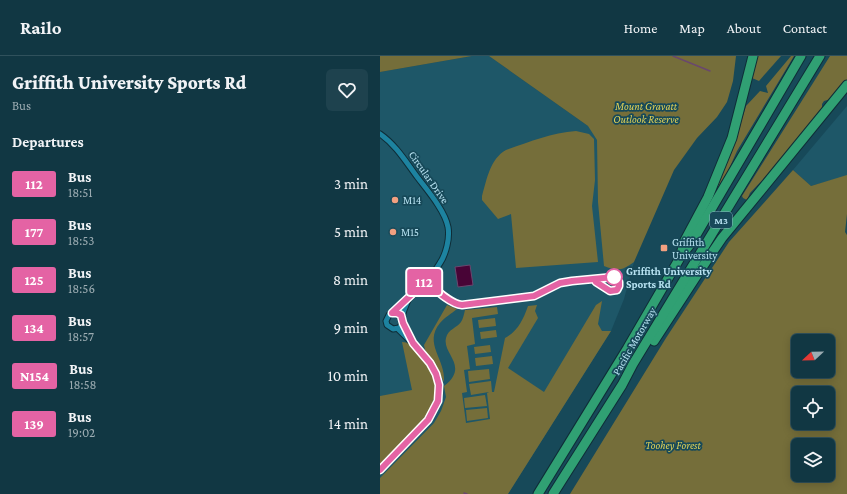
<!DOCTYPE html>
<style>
:root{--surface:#113743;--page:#1e424e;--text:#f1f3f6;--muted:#9cacb2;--line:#30515c}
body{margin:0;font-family:"Crimson Pro",serif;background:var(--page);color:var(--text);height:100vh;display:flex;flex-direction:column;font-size:15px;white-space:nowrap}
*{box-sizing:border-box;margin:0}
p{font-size:13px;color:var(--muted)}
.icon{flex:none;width:22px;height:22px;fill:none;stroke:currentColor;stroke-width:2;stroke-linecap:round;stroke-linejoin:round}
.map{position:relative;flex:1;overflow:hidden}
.panel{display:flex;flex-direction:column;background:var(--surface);width:380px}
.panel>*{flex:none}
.badge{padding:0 8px;border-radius:3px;font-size:14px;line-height:26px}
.needle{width:26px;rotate:248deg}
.fabs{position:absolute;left:411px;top:278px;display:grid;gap:8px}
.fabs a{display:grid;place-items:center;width:44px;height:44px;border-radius:6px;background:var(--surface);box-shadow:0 2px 10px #0003,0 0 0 1px var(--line);font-size:20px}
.map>.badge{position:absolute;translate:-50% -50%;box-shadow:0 0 0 2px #fff}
h2{padding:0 12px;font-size:15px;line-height:36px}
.round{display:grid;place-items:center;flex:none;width:42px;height:42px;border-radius:6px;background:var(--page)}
.summary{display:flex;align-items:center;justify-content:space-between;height:68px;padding:0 12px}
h1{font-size:19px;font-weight:800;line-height:30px}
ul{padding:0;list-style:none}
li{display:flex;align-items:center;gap:12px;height:48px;padding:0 12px}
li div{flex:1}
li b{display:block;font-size:15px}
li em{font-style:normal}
li .badge{min-width:44px;font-weight:700;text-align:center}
header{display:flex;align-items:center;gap:24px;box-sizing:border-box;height:56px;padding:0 20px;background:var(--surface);border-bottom:1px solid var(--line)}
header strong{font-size:19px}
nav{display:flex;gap:22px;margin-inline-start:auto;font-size:14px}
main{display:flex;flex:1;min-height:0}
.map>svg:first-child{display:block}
.built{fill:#1e5768}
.green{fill:#756e3a;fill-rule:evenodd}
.water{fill:#480436;stroke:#6a476e}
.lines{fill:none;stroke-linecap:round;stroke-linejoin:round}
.stream{stroke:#6a476e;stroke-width:1.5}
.minor-casing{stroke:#0f2d37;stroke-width:7}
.motorway-casing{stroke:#0f2d37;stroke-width:11}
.minor{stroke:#1d83a0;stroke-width:5}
.motorway{stroke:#30a073;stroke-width:9}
.line-casing{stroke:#fff;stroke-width:9}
.line{stroke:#e463a4;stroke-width:6}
.poi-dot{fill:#f2a080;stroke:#174959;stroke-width:1.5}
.stop-dot{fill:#fff;stroke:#e463a4;stroke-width:2}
.labels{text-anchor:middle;stroke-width:3.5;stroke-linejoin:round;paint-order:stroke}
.shield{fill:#174959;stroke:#88b5c4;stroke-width:1}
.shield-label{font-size:10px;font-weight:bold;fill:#b8e3f2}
.park-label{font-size:11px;font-style:italic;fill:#e0d158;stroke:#174959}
.street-label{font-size:11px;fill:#b8e3f2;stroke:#174959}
.poi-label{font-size:11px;fill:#b8e3f2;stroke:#174959;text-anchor:start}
.stop-label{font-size:11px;font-weight:bold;fill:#b8e3f2;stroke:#174959;text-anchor:start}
</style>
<header>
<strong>Railo</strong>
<nav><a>Home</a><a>Map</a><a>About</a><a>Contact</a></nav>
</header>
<main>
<section class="panel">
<div class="summary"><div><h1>Griffith University Sports Rd</h1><p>Bus</p></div><a class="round"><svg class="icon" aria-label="heart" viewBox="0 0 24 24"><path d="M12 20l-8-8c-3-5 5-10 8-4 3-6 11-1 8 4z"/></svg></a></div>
<h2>Departures</h2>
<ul>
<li><span class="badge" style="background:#e463a4;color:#fff">112</span><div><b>Bus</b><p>18:51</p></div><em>3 min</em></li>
<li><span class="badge" style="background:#e463a4;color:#fff">177</span><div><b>Bus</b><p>18:53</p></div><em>5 min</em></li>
<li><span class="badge" style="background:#e463a4;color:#fff">125</span><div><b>Bus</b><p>18:56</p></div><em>8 min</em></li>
<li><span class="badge" style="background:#e463a4;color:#fff">134</span><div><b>Bus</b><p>18:57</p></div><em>9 min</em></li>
<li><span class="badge" style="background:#e463a4;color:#fff">N154</span><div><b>Bus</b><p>18:58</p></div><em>10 min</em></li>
<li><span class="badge" style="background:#e463a4;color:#fff">139</span><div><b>Bus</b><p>19:02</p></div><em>14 min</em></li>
</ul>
</section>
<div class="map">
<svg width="467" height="438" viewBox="0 0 467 438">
<rect width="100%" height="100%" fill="#174959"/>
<!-- built -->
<g class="built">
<polygon points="92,0 109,0 208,70 251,59 254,206 244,243 231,275 128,438 0,438 0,16"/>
<polygon points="467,50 467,120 431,130 413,114"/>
</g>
<!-- green -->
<g class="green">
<polygon points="0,0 92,0 0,16"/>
<path d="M109,0H356L353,25L347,46L337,61L317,82L294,114L254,206C242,215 237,215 224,210L218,146L217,84L208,70Z"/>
<polygon points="378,0 401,0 379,25 372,22"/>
<polygon points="411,0 414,0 357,95 348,115 338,131 336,130 358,76 366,50 380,35 388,37 386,30"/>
<polygon points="450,0 467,0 467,25 454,42 444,45 442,48 442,52 390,116 370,137 367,144 363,142 362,140"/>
<path d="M196,75L209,78L214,83L215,124L212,150L218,206L136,212L131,158L118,163L102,144V140C107,123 110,103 126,94C149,86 171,77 196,75Z"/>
<path d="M413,114L431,130L467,119V158L465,176L467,179V438H190L286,282L349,186ZM418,285H448V315H418ZM418,337H448V367H418ZM418,389H448V419H418Z"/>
<path d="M222,245L218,268L222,275H231L128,438H0V422L54,367L61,355L66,341L64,330C90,310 62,298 66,282C68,273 77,272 81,266C83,263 84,258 85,254L117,251L118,258L92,262L95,288L87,290L90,313L84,314L87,336L82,337L86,367L110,363L107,337L109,336L91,339L89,328L111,325L112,336H114L125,282C138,275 143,264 148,250L157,249L155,255L158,262L128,312L164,336L216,249Z"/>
<path d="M67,249L77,253C71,258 65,261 60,267C43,288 66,303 64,326L57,312L45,294L44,289Z"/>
<polygon points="115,262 116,270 99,272 98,264"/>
<polygon points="116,274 117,281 101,283 100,276"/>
<path d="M22,286L30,287C39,298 51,309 54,323C63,357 21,387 0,408V340L32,334Z"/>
<polygon points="110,289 111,296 95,298 94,291"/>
<polygon points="112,300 113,308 96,310 95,302"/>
<polygon points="109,313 110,323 89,326 88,315"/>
<polygon points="105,339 107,350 85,352 84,342"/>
<polygon points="107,352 108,362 87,365 86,354"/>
</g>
<!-- water -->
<polygon class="water" points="90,209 93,229 78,231 75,211"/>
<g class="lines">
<!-- stream -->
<g class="stream">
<polyline points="293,0 330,15"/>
<polyline points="84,437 87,438"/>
</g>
<defs>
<g id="minor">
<path d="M0,78C16,89 26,106 38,122C48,135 65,155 68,171C70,182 66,198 60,207C51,223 24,249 9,259L6,265L7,269L13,273L19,272L23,267"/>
<polyline points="12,257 17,257 21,259 31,285"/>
<polyline points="22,261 24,254 28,244"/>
<path d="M0,414C9,405 19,395 28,386C46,367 69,345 56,317C47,300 31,286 18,273"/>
</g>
<g id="motorway">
<polyline points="301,199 304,186 328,141 352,82 373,0"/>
<polyline points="274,285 319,216 342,182 467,29"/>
<polyline points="158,438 247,293 301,200 312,186 421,0"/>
<polyline points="173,438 242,329 253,308 440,0"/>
</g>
</defs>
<!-- minor casing -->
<use href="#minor" class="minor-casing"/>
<!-- motorway casing -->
<use href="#motorway" class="motorway-casing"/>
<!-- minor -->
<use href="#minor" class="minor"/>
<!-- motorway -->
<use href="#motorway" class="motorway"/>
</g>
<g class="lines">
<defs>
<path id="line" d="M0,414L48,364L58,345L59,329L56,318L50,307L33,287L23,267L21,259L17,257H12L46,225C55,233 70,248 82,249L154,240L180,227L192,225L234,221L239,226V230L237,234L230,235L216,226"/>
</defs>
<!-- line casing -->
<use href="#line" class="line-casing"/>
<!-- line -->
<use href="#line" class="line"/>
</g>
<!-- markers -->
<g class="poi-dot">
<circle cx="15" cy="144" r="4"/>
<circle cx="13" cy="176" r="4"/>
<rect x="280" y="188" width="8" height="8" rx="2"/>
</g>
<circle class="stop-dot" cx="234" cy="221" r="8"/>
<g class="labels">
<!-- shield labels -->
<rect class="shield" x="330" y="156" width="22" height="16" rx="3"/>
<g class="shield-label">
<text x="341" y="168">M3</text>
</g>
<!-- park labels -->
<g class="park-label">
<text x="266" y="54">Mount Gravatt<tspan x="266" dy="13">Outlook Reserve</tspan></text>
<text x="293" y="393">Toohey Forest</text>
</g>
<!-- street labels -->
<g class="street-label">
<text transform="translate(49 121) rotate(55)" y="4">Circular Drive</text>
<text transform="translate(254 285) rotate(-60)" y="4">Pacific Motorway</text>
</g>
<!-- poi labels -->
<g class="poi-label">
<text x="23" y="148">M14</text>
<text x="21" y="180">M15</text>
<text x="292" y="190">Griffith<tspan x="292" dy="13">University</tspan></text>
</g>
<!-- stop labels -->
<g class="stop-label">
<text x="246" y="219">Griffith University<tspan x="246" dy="13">Sports Rd</tspan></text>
</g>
</g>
</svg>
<div class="fabs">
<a><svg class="needle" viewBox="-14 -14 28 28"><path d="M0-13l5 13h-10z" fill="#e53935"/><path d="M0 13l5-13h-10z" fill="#9cacb2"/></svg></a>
<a><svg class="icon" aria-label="locate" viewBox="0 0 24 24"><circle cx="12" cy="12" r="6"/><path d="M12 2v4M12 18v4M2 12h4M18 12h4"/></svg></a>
<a><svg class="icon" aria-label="layers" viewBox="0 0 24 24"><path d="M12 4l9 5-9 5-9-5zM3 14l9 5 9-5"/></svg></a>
</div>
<b class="badge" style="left:44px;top:226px;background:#e463a4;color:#fff">112</b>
</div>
</main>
